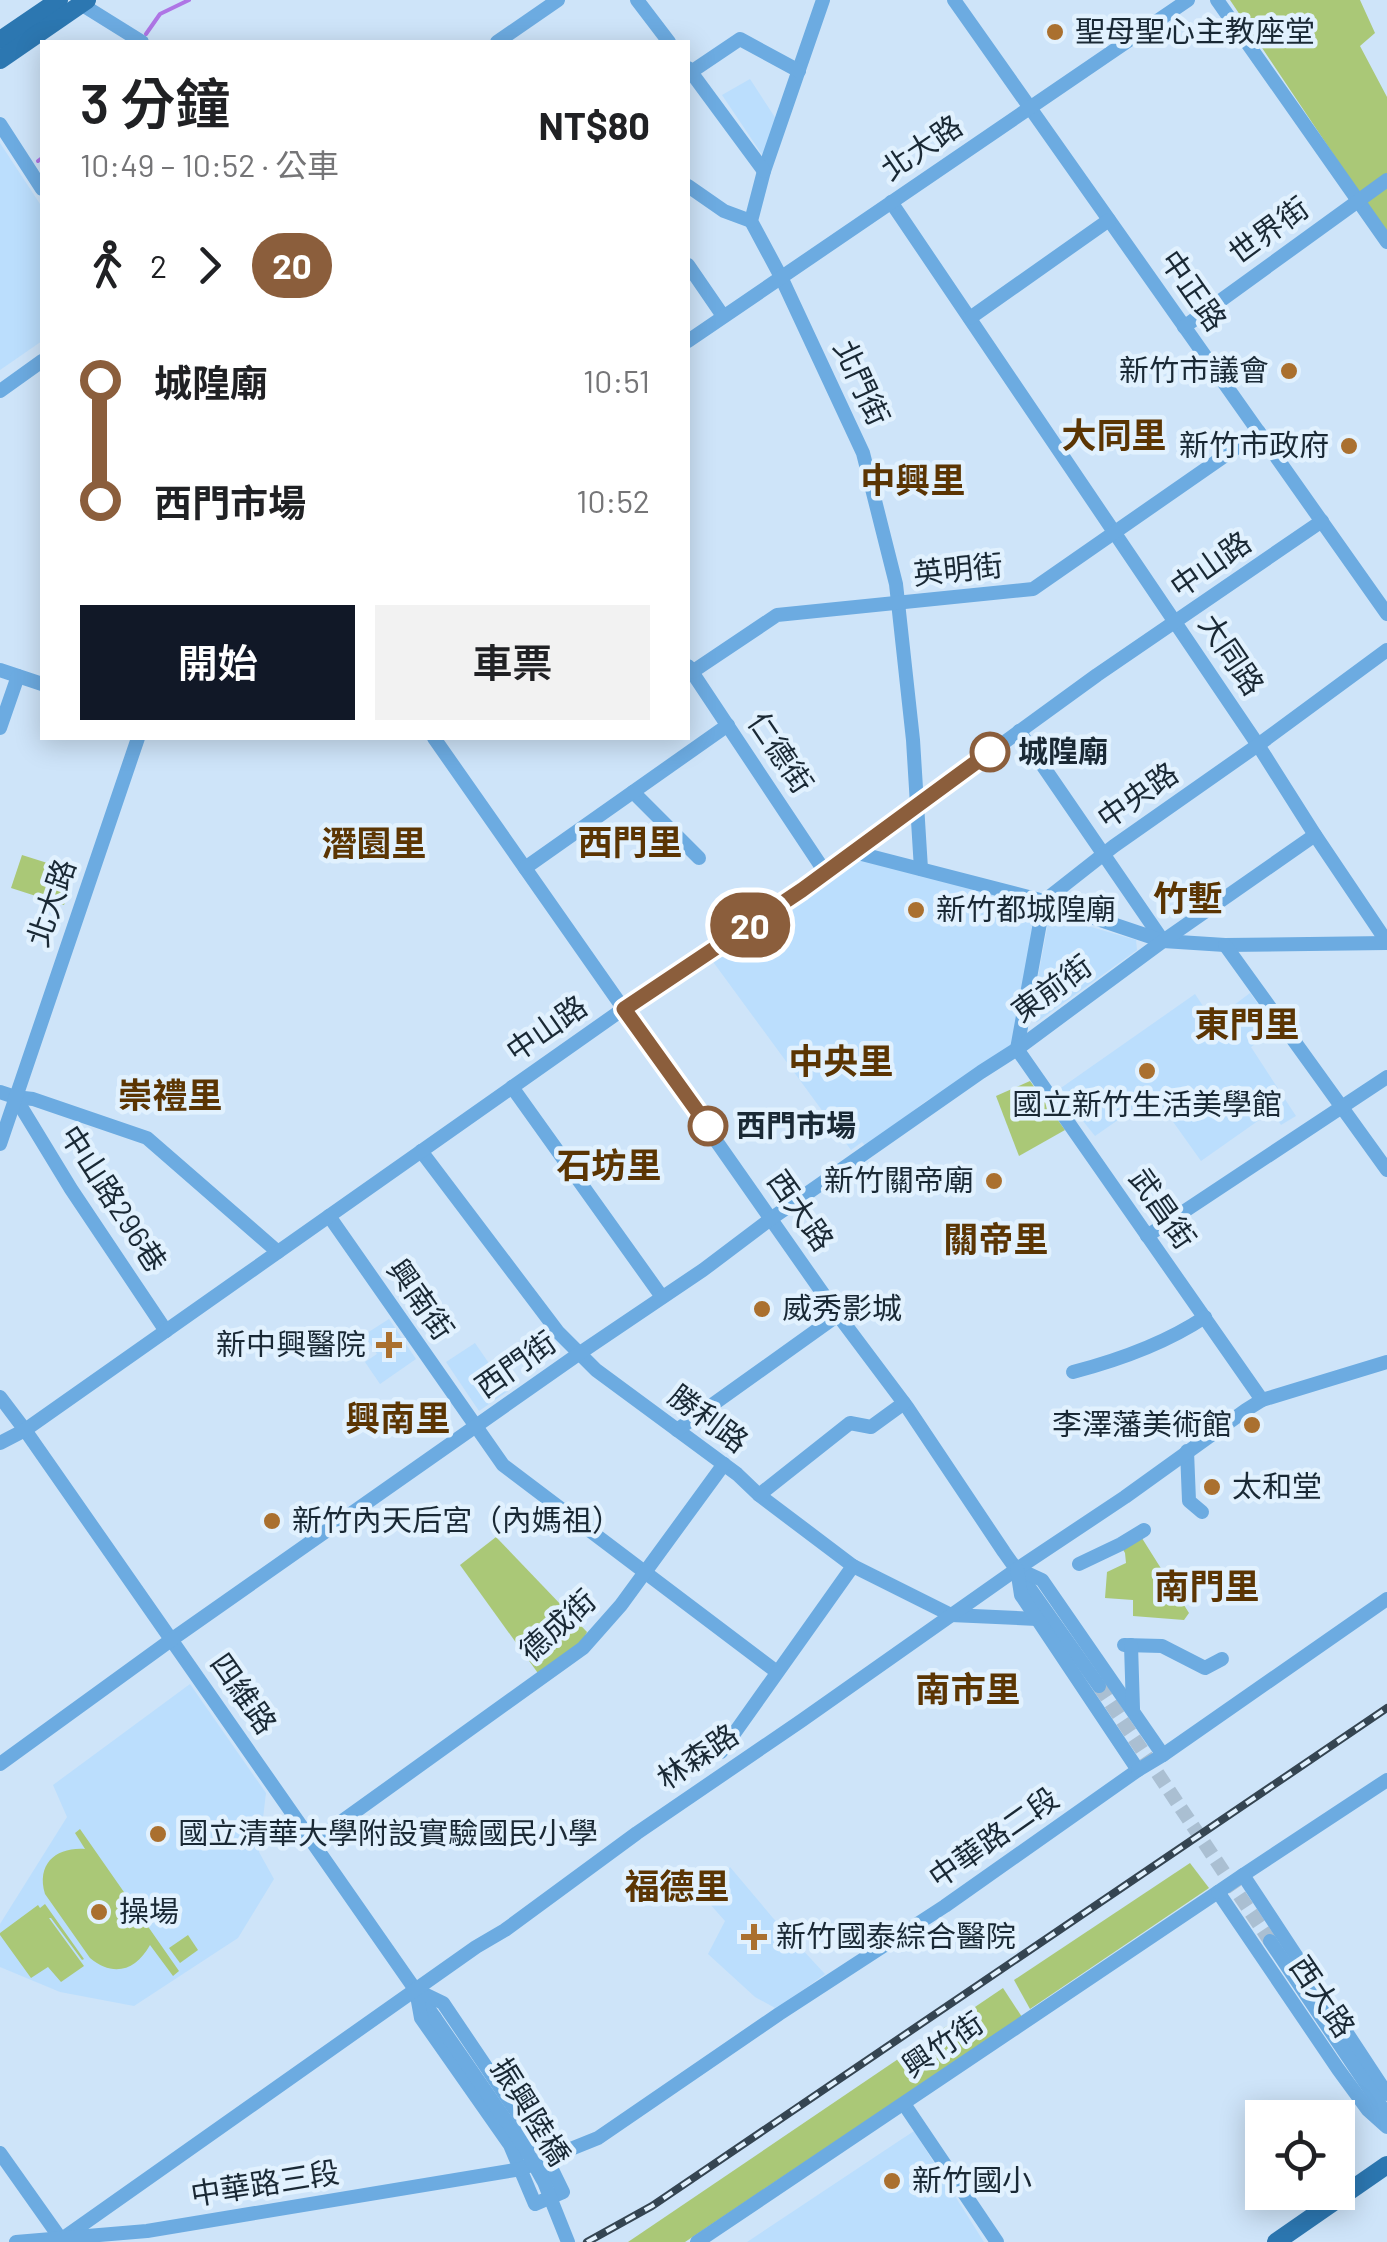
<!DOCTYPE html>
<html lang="zh-TW">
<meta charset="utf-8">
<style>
:root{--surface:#fff;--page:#f2f2f2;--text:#202124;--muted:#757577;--accent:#111827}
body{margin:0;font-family:Barlow,"Noto Sans TC",sans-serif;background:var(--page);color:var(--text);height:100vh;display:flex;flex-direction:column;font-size:38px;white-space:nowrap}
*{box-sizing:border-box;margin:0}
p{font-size:32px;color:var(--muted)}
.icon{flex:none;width:55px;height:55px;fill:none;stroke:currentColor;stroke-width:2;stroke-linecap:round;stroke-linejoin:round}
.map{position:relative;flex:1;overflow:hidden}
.panel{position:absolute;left:40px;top:40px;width:650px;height:700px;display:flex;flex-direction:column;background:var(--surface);border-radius:0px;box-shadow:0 5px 25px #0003}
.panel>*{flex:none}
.badge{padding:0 20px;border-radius:32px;font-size:35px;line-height:65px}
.fabs{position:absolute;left:1245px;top:2100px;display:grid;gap:20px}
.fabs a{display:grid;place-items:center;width:110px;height:110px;border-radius:0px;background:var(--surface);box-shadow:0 5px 25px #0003;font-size:50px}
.map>.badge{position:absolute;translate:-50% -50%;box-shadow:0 0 0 5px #fff}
.legs{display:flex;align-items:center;gap:15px;height:110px;padding:0 40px;font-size:32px}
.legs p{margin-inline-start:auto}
.head{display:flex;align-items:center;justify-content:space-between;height:170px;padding:0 40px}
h1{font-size:55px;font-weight:600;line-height:75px}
.action{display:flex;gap:20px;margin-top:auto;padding:20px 40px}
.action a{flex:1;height:115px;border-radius:0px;background:var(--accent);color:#fff;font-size:40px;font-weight:600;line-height:115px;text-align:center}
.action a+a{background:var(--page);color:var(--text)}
ul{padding:0 40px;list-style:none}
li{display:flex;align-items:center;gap:35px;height:120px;font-size:38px}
li i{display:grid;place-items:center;width:15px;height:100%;margin:0 12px;background:currentColor}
li i::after{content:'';width:25px;height:25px;margin:-12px;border:8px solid;border-radius:50%;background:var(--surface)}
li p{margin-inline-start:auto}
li:first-child i{background:linear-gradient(#0000 50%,currentColor 0)}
li:last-child i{background:linear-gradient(currentColor 50%,#0000 0)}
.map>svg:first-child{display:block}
.built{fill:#bbdefd}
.green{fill:#aac877}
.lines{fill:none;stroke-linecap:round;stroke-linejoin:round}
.stream{stroke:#ae75e5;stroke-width:4}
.minor-tunnel{stroke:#aabfd2;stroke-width:14;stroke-dasharray:14 7;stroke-linecap:butt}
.minor{stroke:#6cabe1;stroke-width:14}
.major{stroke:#2c77b1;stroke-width:18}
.rail-casing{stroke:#354552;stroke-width:8}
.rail{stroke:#e1f1fe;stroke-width:4;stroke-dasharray:11;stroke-linecap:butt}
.minor-bridge{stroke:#6cabe1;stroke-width:14}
.line-1-casing{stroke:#fff;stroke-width:22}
.line-1{stroke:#8b5e3c;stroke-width:15}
.poi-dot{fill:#aa702f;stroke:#e1f1fe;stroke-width:4}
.stop-1-dot{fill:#fff;stroke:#8b5e3c;stroke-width:5}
.labels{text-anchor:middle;stroke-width:9;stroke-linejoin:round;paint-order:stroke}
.poi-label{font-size:30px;fill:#1a2935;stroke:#e1f1fe;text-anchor:start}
.street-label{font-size:30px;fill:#1a2935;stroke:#e1f1fe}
.stop-label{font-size:30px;font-weight:bold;fill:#1a2935;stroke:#e1f1fe;text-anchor:start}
.quarter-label{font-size:35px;font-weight:bold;fill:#5b3503;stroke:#e1f1fe}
</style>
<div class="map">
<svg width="1387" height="2242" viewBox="0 0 1387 2242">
<rect width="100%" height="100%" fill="#cee4f9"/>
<!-- built -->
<g class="built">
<polygon points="750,79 778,122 763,156 722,95"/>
<polygon points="0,143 42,207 42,341 0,370"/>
<polygon points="854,852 1041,902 1017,1048 926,1101 866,1147 862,1142 851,1150 711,959 723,951 719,945"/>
<polygon points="1057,917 1136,940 1137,950 1037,1022 1030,1020 1048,923"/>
<polygon points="1250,993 1276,1029 1251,1047 1296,1116 1281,1125 1272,1111 1201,1161 1154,1095 1095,1136 1058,1090 1195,994 1213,1021"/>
<polygon points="389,1319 416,1359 380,1384 365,1362 377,1354 364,1335"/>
<polygon points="475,1343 508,1391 479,1411 446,1362"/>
<polygon points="190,1684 266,1793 259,1852 274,1879 238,1938 134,2006 60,1992 0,1967 0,1924 67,1817 53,1785"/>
<polygon points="730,1867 773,1918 825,1974 777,2009 755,1997 708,1954 725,1921 709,1903"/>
<polygon points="914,2131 984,2242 747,2242"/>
</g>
<!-- green -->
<g class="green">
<polygon points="1230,0 1360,0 1375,33 1360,46 1387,97 1387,175 1360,194"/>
<polygon points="1387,180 1387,242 1360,203"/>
<polygon points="22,855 76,872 64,905 11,888"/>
<polygon points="1030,1081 1065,1130 1019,1156 996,1096"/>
<polygon points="1140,1535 1189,1613 1184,1620 1133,1616 1133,1600 1105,1598 1107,1572 1126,1563 1125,1553 1121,1546"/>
<polygon points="496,1537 587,1632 582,1642 540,1676 460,1565"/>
<path d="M80,1829L179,1971L173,1976L150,1945C136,1970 114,1978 90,1958L45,1894C36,1863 57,1847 85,1849L75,1833Z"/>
<polygon points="1190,1863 1209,1888 1030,2009 1014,1980"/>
<polygon points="45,1904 84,1959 82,1960 51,1918 49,1918 84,1966 61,1982 48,1967 31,1978 0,1935 0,1933 38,1905 40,1908"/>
<polygon points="188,1935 198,1950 180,1963 169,1948"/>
<polygon points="1003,1988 1022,2017 685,2242 628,2242"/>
</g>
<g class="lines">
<!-- stream -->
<g class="stream">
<polyline points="146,34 160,14 189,0"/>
<polyline points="38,161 42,158"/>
</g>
<!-- minor-tunnel -->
<polyline class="minor-tunnel" points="1099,1686 1270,1941"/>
<!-- minor -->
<g class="minor">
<polyline points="637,0 669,42"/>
<polyline points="823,0 764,171 751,221 781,277 863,453 896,584 913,740 921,869"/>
<polyline points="954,0 1387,614"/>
<polyline points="1217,0 1387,242"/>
<polyline points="81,4 142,42"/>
<polyline points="497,42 558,0"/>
<polyline points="688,68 764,171"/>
<polyline points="691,72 740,39 799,71"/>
<polyline points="0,124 42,189"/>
<polyline points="688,186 724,211 751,221"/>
<polyline points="891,202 1258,745 1315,835 1387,942"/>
<polyline points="688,265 723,316"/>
<polyline points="970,318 1109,220"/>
<polyline points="1184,327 1387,180"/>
<polyline points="688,341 1188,0"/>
<polyline points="0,391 42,361"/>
<polyline points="688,666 825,872"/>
<polyline points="0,670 42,684"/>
<polyline points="692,672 777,615 1033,589 1259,432"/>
<polyline points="0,728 18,676"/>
<polyline points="1019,731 1163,941"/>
<polyline points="434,738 838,1315 907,1407 1004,1552 1099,1686"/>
<polyline points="633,792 699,858"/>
<polyline points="854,852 1044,901 1163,941 1225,945 1387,943"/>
<polyline points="525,868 728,725"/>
<polyline points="1225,945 1387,1170"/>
<polyline points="1017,1049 1044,901 1114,846 1258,745 1387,650"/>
<polyline points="1017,1049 1262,1400"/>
<polyline points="512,1087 662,1297"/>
<polyline points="0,1092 15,1097 33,1099 147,1138 278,1252"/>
<polyline points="15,1097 71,1189 166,1331"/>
<polyline points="0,1144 138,738"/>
<polyline points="421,1151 558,1332 596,1370 737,1474 759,1495 853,1566 951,1615 1037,1619"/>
<polyline points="329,1216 503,1465 777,1672"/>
<polyline points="1147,1236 1387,1077"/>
<path d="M1073,1372C1119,1360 1166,1343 1205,1317"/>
<polyline points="0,1397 25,1430 435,2018"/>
<polyline points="677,1430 838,1315"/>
<polyline points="0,1443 25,1430 646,993 801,890 1097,675 1322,521"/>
<polyline points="1187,1451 1189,1501 1202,1512"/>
<polyline points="759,1495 850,1423 871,1427 904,1403"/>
<polyline points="1079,1564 1121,1544 1144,1530"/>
<polyline points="1018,1569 1042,1580 1163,1755 1387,1599"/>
<polyline points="1124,1645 1162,1646 1205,1668 1222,1659"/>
<polyline points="1131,1645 1133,1709"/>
<polyline points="721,1752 853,1566"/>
<polyline points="0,1764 171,1640 580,1353 703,1270 772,1218 981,1072 1017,1049 1163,941 1315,835"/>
<polyline points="1387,1780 1243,1875 1387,2094"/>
<polyline points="313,1842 583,1648 621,1605 724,1464"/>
<polyline points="1270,1941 1387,2115"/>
<polygon points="416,1990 443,2003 543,2151 563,2192 535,2204 510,2145 421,2018"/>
<polyline points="904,2104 997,2242"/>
<polyline points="0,2153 63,2242"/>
<polyline points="62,2239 476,1947 505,1930 637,1833 801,1721 1017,1569 1125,1497 1246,1410 1262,1400 1387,1362"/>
<polyline points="16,2242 147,2231 521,2169 598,2138 779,2014 945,1906 1138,1770 1021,1595 1017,1569"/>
<polyline points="697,2242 1218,1892 1338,2069 1368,2110 1387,2127"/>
</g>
<!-- major -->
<g class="major">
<polyline points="0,40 59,0"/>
<polyline points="0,60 87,0"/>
<polyline points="1276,2242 1387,2165"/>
</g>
<defs>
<polyline id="rail" points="587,2242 652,2206 1387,1708"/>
</defs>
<!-- rail casing -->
<use href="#rail" class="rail-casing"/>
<!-- rail -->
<use href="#rail" class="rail"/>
<!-- minor-bridge -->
<g class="minor-bridge">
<polyline points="1138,1770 1163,1755"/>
<polyline points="1218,1892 1243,1875"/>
<polyline points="435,2018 525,2148 544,2182 568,2242"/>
</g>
</g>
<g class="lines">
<defs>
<polyline id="line-1" points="708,1126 624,1009 802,890 990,752"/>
</defs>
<!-- line-1 casing -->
<use href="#line-1" class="line-1-casing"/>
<!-- line-1 -->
<use href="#line-1" class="line-1"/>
</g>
<!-- markers -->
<g class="poi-dot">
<circle cx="1055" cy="32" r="10"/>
<circle cx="1289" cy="371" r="10"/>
<circle cx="1349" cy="446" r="10"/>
<circle cx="916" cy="910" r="10"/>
<circle cx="1147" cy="1071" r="10"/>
<circle cx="994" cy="1181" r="10"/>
<circle cx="762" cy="1309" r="10"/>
<path d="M384 1330h10v10h10v10h-10v10h-10v-10h-10v-10h10z"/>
<circle cx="1252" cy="1425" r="10"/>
<circle cx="1212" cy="1487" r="10"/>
<circle cx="272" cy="1521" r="10"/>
<circle cx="158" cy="1834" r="10"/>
<circle cx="99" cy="1912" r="10"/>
<path d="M749 1922h10v10h10v10h-10v10h-10v-10h-10v-10h10z"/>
<circle cx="892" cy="2181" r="10"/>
</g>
<g class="stop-1-dot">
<circle cx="990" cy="752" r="18"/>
<circle cx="708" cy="1126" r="18"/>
</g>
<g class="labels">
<!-- poi labels -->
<g class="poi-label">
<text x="1075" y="42">聖母聖心主教座堂</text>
<text x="1269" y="381" text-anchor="end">新竹市議會</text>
<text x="1329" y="456" text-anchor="end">新竹市政府</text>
<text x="936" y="920">新竹都城隍廟</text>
<text x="1147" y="1115" text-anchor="middle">國立新竹生活美學館</text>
<text x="974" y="1191" text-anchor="end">新竹關帝廟</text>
<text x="782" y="1319">威秀影城</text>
<text x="366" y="1355" text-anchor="end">新中興醫院</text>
<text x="1232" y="1435" text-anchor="end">李澤藩美術館</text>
<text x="1232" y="1497">太和堂</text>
<text x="292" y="1531">新竹內天后宮（內媽祖）</text>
<text x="178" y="1844">國立清華大學附設實驗國民小學</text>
<text x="119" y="1922">操場</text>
<text x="776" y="1947">新竹國泰綜合醫院</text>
<text x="912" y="2191">新竹國小</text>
</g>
<!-- street labels -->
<g class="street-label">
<text transform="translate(922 148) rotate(-34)" y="10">北大路</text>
<text transform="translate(1269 231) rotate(-36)" y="10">世界街</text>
<text transform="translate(1193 291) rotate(55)" y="10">中正路</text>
<text transform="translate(861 383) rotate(65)" y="10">北門街</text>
<text transform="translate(1211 565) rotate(-35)" y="10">中山路</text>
<text transform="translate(958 570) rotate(-6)" y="10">英明街</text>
<text transform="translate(1231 655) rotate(56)" y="10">大同路</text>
<text transform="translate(780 753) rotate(56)" y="10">仁德街</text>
<text transform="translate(1138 796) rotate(-35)" y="10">中央路</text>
<text transform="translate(52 903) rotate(-71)" y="10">北大路</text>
<text transform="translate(1052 989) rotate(-36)" y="10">東前街</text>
<text transform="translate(547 1029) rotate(-35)" y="10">中山路</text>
<text transform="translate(113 1199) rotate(57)" y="10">中山路296巷</text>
<text transform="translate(1162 1209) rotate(55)" y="10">武昌街</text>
<text transform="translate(800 1211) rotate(55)" y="10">西大路</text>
<text transform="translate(420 1300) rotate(55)" y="10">興南街</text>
<text transform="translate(516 1365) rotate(-35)" y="10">西門街</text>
<text transform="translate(708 1419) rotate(37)" y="10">勝利路</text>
<text transform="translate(558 1626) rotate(-42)" y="10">德成街</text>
<text transform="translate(243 1694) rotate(55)" y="10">四維路</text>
<text transform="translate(698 1757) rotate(-34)" y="10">林森路</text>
<text transform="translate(994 1838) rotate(-35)" y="10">中華路二段</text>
<text transform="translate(1322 1997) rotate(56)" y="10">西大路</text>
<text transform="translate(943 2045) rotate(-34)" y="10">興竹街</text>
<text transform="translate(530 2112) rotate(58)" y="10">振興陸橋</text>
<text transform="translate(265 2184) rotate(-9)" y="10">中華路三段</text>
</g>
<!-- stop labels -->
<g class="stop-label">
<text x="1018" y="762">城隍廟</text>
<text x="736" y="1136">西門市場</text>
</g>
<!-- quarter labels -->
<g class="quarter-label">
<text x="1114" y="448">大同里</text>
<text x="913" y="493">中興里</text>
<text x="630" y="855">西門里</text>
<text x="374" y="856">潛園里</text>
<text x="1188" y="911">竹塹</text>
<text x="1247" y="1037">東門里</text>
<text x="841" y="1074">中央里</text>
<text x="170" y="1108">崇禮里</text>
<text x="609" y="1178">石坊里</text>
<text x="996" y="1252">關帝里</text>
<text x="398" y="1431">興南里</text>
<text x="1207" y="1599">南門里</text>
<text x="968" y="1702">南市里</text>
<text x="677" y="1899">福德里</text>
</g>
</g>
</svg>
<div class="fabs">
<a><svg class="icon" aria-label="locate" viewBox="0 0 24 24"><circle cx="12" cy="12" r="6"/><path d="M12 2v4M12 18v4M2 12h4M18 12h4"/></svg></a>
</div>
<b class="badge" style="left:750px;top:925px;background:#8b5e3c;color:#fff">20</b>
<section class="panel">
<div class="head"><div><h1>3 分鐘</h1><p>10:49 – 10:52 · 公車</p></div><b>NT$80</b></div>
<div class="legs"><svg class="icon" aria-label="walk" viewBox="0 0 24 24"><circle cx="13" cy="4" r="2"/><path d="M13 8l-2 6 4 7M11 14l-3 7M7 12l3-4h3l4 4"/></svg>2<svg class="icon" aria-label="forward" viewBox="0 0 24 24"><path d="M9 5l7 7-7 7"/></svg><b class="badge" style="background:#8b5e3c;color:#fff">20</b></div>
<ul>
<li><i style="color:#8b5e3c"></i><b>城隍廟</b><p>10:51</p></li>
<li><i style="color:#8b5e3c"></i><b>西門市場</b><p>10:52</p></li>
</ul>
<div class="action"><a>開始</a><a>車票</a></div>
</section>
</div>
